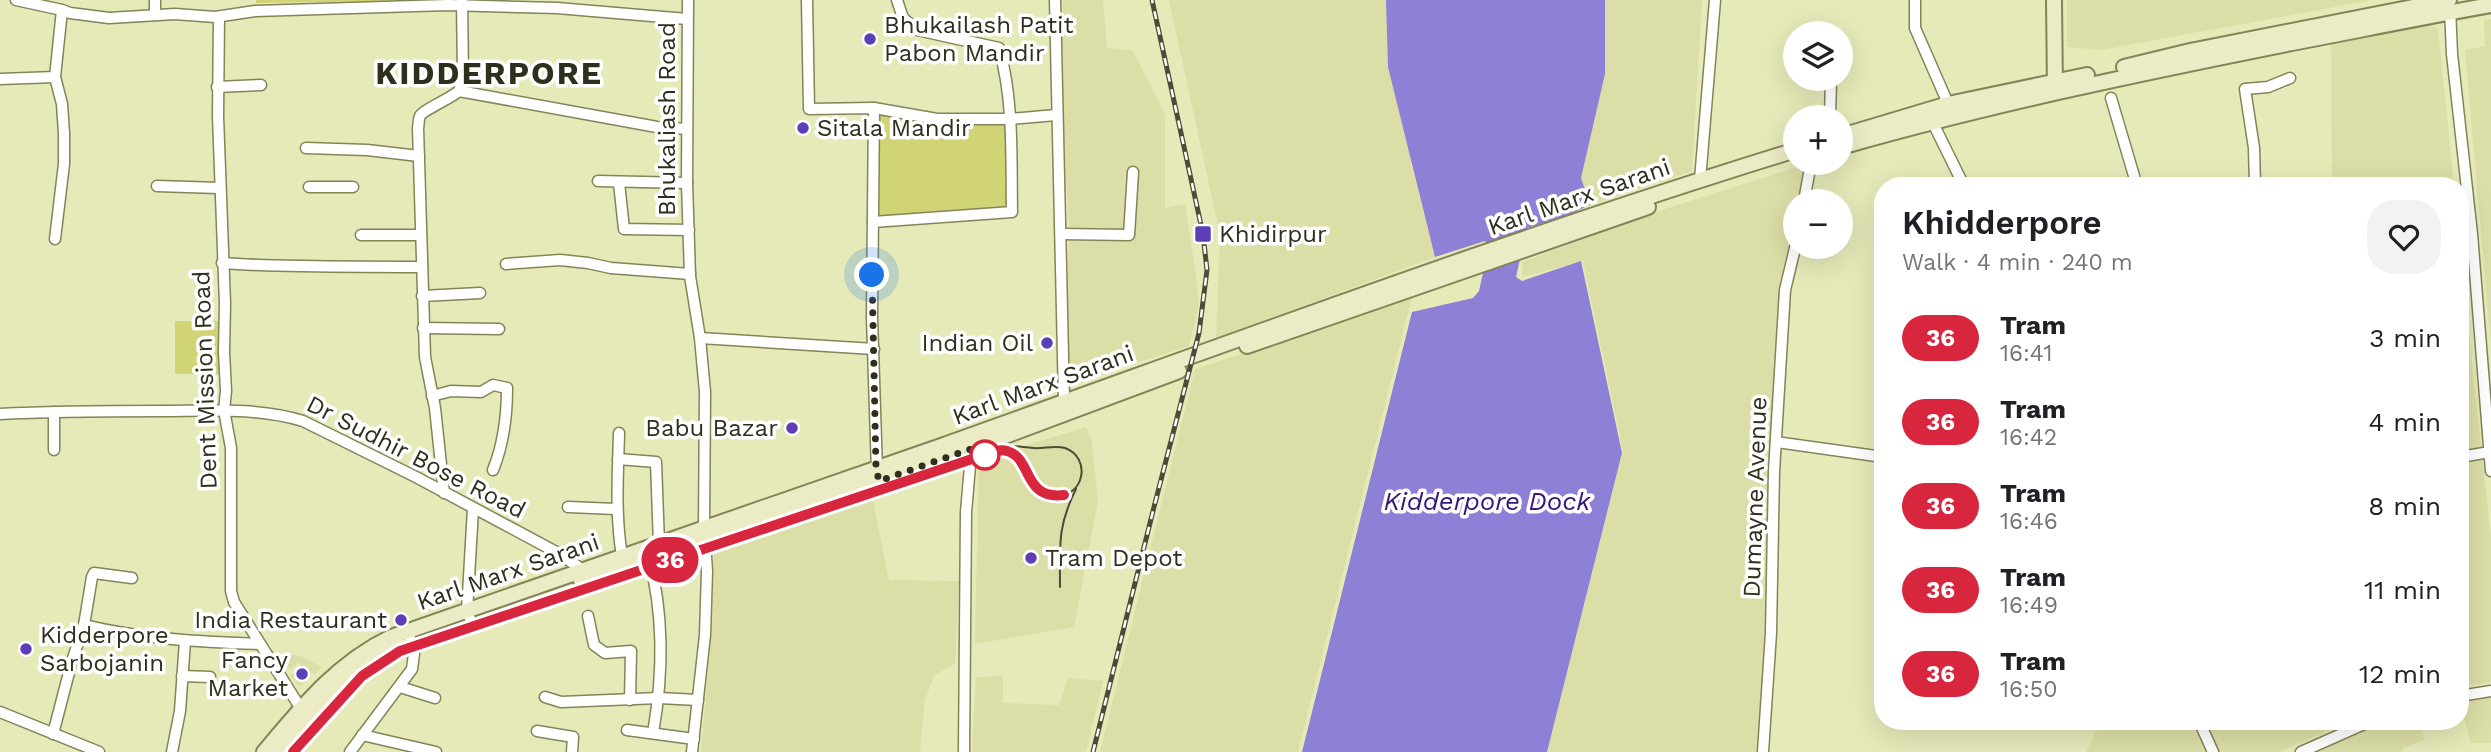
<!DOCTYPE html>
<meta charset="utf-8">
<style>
:root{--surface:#fff;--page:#f2f2f2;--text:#202124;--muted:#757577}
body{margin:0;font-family:"Work Sans",sans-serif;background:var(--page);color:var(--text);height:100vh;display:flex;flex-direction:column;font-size:26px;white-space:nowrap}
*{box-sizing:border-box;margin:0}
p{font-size:23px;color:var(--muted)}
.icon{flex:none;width:38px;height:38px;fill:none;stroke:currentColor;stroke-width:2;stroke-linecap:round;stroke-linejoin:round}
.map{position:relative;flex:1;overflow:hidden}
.side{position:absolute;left:1874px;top:177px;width:595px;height:553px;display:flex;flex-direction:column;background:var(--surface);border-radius:28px;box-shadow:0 7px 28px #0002}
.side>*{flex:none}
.badge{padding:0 14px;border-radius:23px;font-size:24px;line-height:46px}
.buttons{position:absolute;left:1783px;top:21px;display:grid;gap:14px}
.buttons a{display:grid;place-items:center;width:70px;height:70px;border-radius:50%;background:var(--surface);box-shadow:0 7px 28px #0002;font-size:35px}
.you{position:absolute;width:35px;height:35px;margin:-18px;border:5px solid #fff;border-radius:50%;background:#1a73e8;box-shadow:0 0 0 10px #1a73e833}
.map>.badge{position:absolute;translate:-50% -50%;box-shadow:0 0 0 4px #fff}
.round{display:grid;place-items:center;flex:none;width:74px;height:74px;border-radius:28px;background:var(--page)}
.headline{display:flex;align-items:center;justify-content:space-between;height:119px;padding:0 28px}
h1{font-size:33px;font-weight:600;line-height:52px}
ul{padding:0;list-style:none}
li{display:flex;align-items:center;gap:21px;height:84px;padding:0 28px}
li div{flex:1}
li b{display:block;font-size:26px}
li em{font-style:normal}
li .badge{min-width:77px;font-weight:700;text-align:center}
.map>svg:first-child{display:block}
.built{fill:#dcdea7}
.green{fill:#d1d475}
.water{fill:#8e80d7}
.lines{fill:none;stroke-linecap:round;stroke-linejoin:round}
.street-casing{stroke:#838458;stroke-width:13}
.secondary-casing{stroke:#838458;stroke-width:18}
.street{stroke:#fff;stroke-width:10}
.secondary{stroke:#ebecc5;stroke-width:14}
.tram{stroke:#4b4c35;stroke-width:2}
.rail-casing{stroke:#4b4c35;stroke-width:5}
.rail{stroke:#fff;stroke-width:2.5;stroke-dasharray:8;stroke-linecap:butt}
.street-bridge-casing{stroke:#838458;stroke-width:13;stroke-linecap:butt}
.street-bridge{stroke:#fff;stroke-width:10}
.line-casing{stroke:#fff;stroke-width:16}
.line{stroke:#d7263d;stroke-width:10}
.walk{stroke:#2e2f1c;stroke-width:7;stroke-dasharray:0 12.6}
.poi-dot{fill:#5e3eb7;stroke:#fff;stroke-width:2.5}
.stop-dot{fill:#fff;stroke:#d7263d;stroke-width:3.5}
.labels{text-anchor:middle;stroke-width:7;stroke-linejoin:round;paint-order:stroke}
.poi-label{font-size:24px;fill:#2e2f1c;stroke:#fff;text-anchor:start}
.street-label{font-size:24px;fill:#2e2f1c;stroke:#fff}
.water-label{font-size:26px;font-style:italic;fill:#38157c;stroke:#fff}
.district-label{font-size:32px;font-weight:bold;letter-spacing:2px;fill:#2e2f1c;stroke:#fff}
</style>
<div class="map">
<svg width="2491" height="752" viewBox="0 0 2491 752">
<rect width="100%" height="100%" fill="#e6e9b8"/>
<!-- built -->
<g class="built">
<polygon points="1063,0 1103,0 1107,48 1133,51 1165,114 1165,208 1185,204 1196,275 1199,304 1189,346 1070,384 1067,318 1069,227 1060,75"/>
<polygon points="1169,0 1386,0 1411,163 1435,257 1216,338 1220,235"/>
<polygon points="1605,0 1702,0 1692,171 1590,205 1581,178 1605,74"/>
<polygon points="2067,0 2373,0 2101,50 2067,47"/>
<polygon points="2491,19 2491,345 2465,50 2485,46 2484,20"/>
<polygon points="2424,22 2438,29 2454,185 2332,185 2331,40"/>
<polygon points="1807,164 1800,201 1796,201 1795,224 1783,288 1768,642 1760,752 1547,752 1623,451 1583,261 1522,277 1522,262 1668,208"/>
<polygon points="2460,252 2491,538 2491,682 2461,687"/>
<polygon points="1412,297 1298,752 1100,752 1195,369"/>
<polygon points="1086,427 1092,443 1098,501 1074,627 975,644 979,460"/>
<polygon points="873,500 889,580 959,581 955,664 934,675 925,700 920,751 925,752 701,752 712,626 714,550 730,542"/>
<polygon points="285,653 300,656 322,667 314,674 298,663 289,670 279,659"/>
<polygon points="301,666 311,676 300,687 290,676"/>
<polygon points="1003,676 1003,703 1059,705 1068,678 1103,681 1086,752 972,752 976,677"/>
<polygon points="2491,693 2491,743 2471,743 2461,707 2461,698"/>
<polygon points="2111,721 2196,721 2211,752 2086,752 2099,726"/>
<polygon points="2202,721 2350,721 2280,752 2216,752"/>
<polygon points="2378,721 2419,721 2424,740 2403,748 2403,752 2307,752"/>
</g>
<!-- green -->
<g class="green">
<polygon points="256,0 457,0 256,3"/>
<polygon points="878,114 925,122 1007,123 1010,210 875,219"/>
<polygon points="175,321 222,321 220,374 175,374"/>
</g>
<!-- water -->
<polygon class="water" points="1386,0 1605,0 1605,74 1581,178 1590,205 1566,216 1527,228 1516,277 1522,281 1581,261 1622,453 1547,752 1302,752 1412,312 1473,298 1479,291 1489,246 1485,241 1435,257 1388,67"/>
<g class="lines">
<defs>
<g id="street">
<polyline points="16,0 62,10 70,13 109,18 175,14 215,17 255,11 448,5 557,8 687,19"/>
<polyline points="155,0 155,15"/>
<polyline points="688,0 687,183 690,276 700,338 705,392 704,528 707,571 705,635 692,752"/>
<polyline points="807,0 809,109 874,108 937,119 1010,119 1056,115"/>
<polyline points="1055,0 1064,401"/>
<polyline points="1915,0 1915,28 1950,108"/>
<polyline points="2450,8 2452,54 2472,234 2491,471"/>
<polyline points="219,17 218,116 225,304 224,352 226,391 224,410 231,448 231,591 234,602 303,712"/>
<polyline points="0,79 55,77"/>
<polyline points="217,87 261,85"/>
<polyline points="459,91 657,127 687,129"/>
<polyline points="2111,98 2137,186"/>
<polyline points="874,108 872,317 877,472"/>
<polyline points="1830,117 1831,79"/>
<polyline points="1930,117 1964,186"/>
<polyline points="306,148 367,150 419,156"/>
<polyline points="1700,180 1715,0"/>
<polyline points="598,181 687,183"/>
<polyline points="619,183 624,229 689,230"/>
<polyline points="157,186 219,188"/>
<polyline points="2255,186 2254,148 2245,89 2268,87 2290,78"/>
<polyline points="309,187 353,187"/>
<polyline points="1804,201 1811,163"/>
<path d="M873,222L1012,212C1011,158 1014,100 999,48L917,30L903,18L897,0"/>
<polyline points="1061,234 1129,235 1133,172"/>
<polyline points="361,235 421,235"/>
<polyline points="55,239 64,164 64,133 62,104 55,77 62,10"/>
<path d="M222,263C288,268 355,266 422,267"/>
<polyline points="506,264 560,260 588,263 611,268 690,274"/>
<polyline points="422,296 480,293"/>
<polyline points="423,328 499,329"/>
<polyline points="700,338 874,349"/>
<path d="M432,396L451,391L481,392L493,385L507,388C507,417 504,443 493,470"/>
<polyline points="54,412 54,450"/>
<path d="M0,414C54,411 107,411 160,411C208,411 257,407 303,421L416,477L558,553L586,572"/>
<path d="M619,433C618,474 615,515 622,556"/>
<polyline points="1776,442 1883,457"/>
<polyline points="2460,457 2490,452"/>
<polyline points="618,459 656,462 659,544"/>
<path d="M444,493L435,408L425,357L418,128C419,124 418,120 420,116C422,111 451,98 459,91L463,76L462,0"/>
<polyline points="568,507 616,509"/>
<path d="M649,558C664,615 663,676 653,733"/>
<polyline points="588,616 594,645 605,653 631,651 630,700"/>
<polyline points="470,619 467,611 473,509"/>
<path d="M84,625C143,639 201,642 260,644"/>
<polyline points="182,676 210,677"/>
<polyline points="400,687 435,698"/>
<polyline points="2460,696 2491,691"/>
<polyline points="545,697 561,702 659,698 698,700"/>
<polyline points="0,712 99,752"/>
<polyline points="2199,721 2213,752"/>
<polyline points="627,730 694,739"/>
<polyline points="537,731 573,737 572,752"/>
<polyline points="53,734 72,661 84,625 92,577 94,573 132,578"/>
<polyline points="362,735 436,752"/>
<polyline points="172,752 180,711 185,641"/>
<polyline points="350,752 412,669 414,654 408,631"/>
<polyline points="964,752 966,512 970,466"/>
<polyline points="1763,752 1771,633 1774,471 1785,290 1796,244"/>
<polyline points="2301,752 2371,721"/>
</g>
<g id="secondary">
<polyline points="2054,0 2055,90"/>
<polyline points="2124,67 2190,51 2449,0"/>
<polyline points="1841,136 1948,104 2087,75"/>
<path d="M1841,147C1988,105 2137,74 2287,44C2355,31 2423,17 2491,5"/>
<polyline points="1247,346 1648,207"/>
<polyline points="581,581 941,460 1179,371"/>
<path d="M264,752C302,707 337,663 391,637C574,573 758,511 941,446C1225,345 1507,239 1796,150"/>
<polyline points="280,752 350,672 364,662 399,644"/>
</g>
</defs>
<!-- street casing -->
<use href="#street" class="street-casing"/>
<!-- secondary casing -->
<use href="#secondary" class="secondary-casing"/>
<!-- street -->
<use href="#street" class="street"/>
<!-- secondary -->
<use href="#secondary" class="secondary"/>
<!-- tram -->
<g class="tram">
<path d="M1060,587C1060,546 1057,527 1076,489"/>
<path d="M289,752C334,699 358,664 426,638L1000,446C1012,445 1021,447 1033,448C1044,449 1054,445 1065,448C1092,458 1084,497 1056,496C1026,496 1029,451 1001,450L412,647C360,667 328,712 293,752"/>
</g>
<defs>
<polyline id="rail" points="1093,752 1154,507 1199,333 1207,270 1203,234 1152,0"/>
</defs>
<!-- rail casing -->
<use href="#rail" class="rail-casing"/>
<!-- rail -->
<use href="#rail" class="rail"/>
<defs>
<polyline id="street-bridge" points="970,466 971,453"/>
</defs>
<!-- street-bridge casing -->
<use href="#street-bridge" class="street-bridge-casing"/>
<!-- street-bridge -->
<use href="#street-bridge" class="street-bridge"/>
</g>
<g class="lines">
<defs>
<path id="line" d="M293,752L362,676L400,651L981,456C988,454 999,448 1007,451C1033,458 1022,500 1064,495"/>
</defs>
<!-- line casing -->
<use href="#line" class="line-casing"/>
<!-- line -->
<use href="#line" class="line"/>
<!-- walk -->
<polyline class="walk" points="872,275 876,468 879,481 971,449 971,453 985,455"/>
</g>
<!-- markers -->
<g class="poi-dot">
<circle cx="870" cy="39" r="7"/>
<circle cx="803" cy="128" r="7"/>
<rect x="1194" y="225" width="18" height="18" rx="3.5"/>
<circle cx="1047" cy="343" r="7"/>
<circle cx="792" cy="428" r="7"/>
<circle cx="1031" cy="558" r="7"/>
<circle cx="401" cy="620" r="7"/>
<circle cx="26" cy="649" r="7"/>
<circle cx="302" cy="674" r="7"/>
</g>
<circle class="stop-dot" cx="985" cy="455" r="14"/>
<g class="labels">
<!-- poi labels -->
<g class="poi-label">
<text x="884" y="33">Bhukailash Patit<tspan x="884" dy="28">Pabon Mandir</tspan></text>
<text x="817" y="136">Sitala Mandir</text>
<text x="1219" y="242">Khidirpur</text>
<text x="1033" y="351" text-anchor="end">Indian Oil</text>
<text x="778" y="436" text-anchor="end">Babu Bazar</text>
<text x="1045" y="566">Tram Depot</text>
<text x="387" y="628" text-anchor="end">India Restaurant</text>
<text x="40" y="643">Kidderpore<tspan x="40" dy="28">Sarbojanin</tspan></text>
<text x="288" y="668" text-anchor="end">Fancy<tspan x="288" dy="28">Market</tspan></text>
</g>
<!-- street labels -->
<g class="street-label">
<text transform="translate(667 119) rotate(-90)" y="8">Bhukaliash Road</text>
<text transform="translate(1579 197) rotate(-19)" y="8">Karl Marx Sarani</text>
<text transform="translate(205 380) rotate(-92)" y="8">Dent Mission Road</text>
<text transform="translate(1043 385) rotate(-20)" y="8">Karl Marx Sarani</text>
<text transform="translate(416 457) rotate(27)" y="8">Dr Sudhir Bose Road</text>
<text transform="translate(1755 497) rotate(-88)" y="8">Dumayne Avenue</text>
<text transform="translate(508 572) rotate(-19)" y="8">Karl Marx Sarani</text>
</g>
<!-- water labels -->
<g class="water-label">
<text x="1487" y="510">Kidderpore Dock</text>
</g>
<!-- district labels -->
<g class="district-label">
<text x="489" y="84">KIDDERPORE</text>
</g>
</g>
</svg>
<div class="buttons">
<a><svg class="icon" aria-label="layers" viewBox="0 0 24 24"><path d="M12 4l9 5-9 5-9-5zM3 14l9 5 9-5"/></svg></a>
<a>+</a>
<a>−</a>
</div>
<div class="you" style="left:872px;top:275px"></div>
<b class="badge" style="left:670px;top:560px;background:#d7263d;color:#fff">36</b>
<section class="side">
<div class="headline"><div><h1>Khidderpore</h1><p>Walk · 4 min · 240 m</p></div><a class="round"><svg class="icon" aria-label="heart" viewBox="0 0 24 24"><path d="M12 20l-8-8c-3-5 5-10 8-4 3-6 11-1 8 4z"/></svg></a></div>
<ul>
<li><span class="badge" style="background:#d7263d;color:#fff">36</span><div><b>Tram</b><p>16:41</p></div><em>3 min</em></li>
<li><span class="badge" style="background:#d7263d;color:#fff">36</span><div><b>Tram</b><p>16:42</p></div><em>4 min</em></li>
<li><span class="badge" style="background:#d7263d;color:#fff">36</span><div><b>Tram</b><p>16:46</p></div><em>8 min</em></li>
<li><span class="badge" style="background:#d7263d;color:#fff">36</span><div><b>Tram</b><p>16:49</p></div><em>11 min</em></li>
<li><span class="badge" style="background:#d7263d;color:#fff">36</span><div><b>Tram</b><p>16:50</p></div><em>12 min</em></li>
</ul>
</section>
</div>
